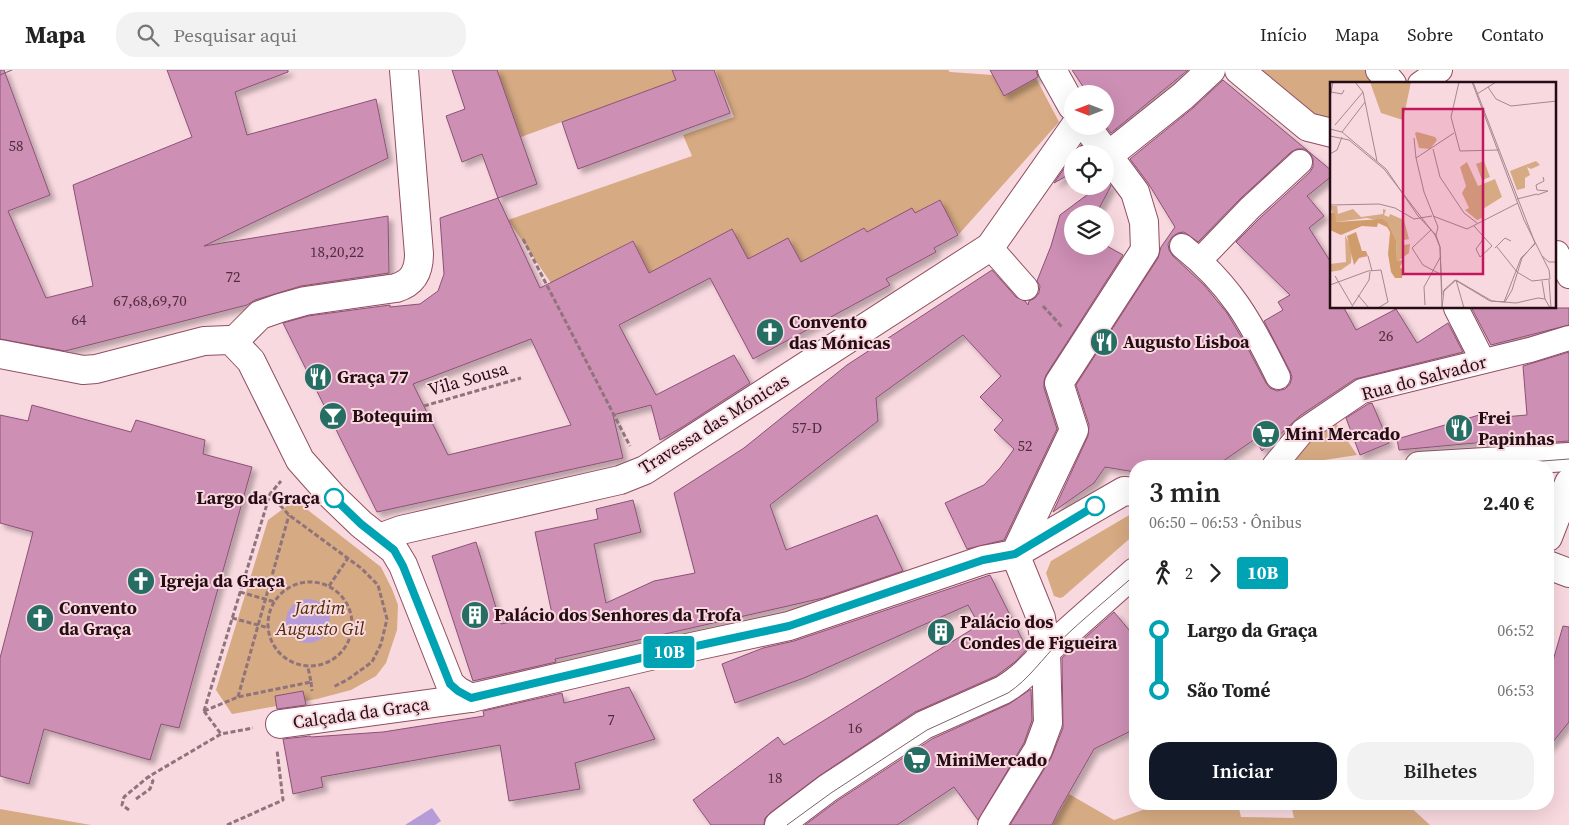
<!DOCTYPE html>
<html lang="pt">
<meta charset="utf-8">
<style>
:root{--surface:#fff;--page:#f2f2f2;--text:#222;--muted:#767676;--line:#e0e0e0;--accent:#111827}
body{margin:0;font-family:"Source Serif 4",serif;background:var(--page);color:var(--text);height:100vh;display:flex;flex-direction:column;font-size:19px;white-space:nowrap}
*{box-sizing:border-box;margin:0}
p{font-size:16px;color:var(--muted)}
.icon{flex:none;width:28px;height:28px;fill:none;stroke:currentColor;stroke-width:2;stroke-linecap:round;stroke-linejoin:round}
.map{position:relative;flex:1;overflow:hidden}
.side{position:absolute;left:1129px;top:390px;width:425px;height:350px;display:flex;flex-direction:column;background:var(--surface);border-radius:20px;box-shadow:0 5px 20px #0002}
.side>*{flex:none}
.badge{padding:0 10px;border-radius:4px;font-size:18px;line-height:32px}
.needle{width:32px;rotate:270deg}
.tools{position:absolute;left:1064px;top:15px;display:grid;gap:10px}
.tools a{display:grid;place-items:center;width:50px;height:50px;border-radius:50%;background:var(--surface);box-shadow:0 5px 20px #0002;font-size:25px}
.map>.badge{position:absolute;translate:-50% -50%;box-shadow:0 0 0 2px #fff}
.legs{display:flex;align-items:center;gap:8px;height:55px;padding:0 20px;font-size:16px}
.legs p{margin-inline-start:auto}
.head{display:flex;align-items:center;justify-content:space-between;height:85px;padding:0 20px}
h1{font-size:28px;font-weight:600;line-height:38px}
.cta{display:flex;gap:10px;margin-top:auto;padding:10px 20px}
.cta a{flex:1;height:58px;border-radius:20px;background:var(--accent);color:#fff;font-size:20px;font-weight:600;line-height:58px;text-align:center}
.cta a+a{background:var(--page);color:var(--text)}
ul{padding:0 20px;list-style:none}
li{display:flex;align-items:center;gap:18px;height:60px;font-size:19px}
li i{display:grid;place-items:center;width:8px;height:100%;margin:0 6px;background:currentColor}
li i::after{content:'';width:12px;height:12px;margin:-6px;border:4px solid;border-radius:50%;background:var(--surface)}
li p{margin-inline-start:auto}
li:first-child i{background:linear-gradient(#0000 50%,currentColor 0)}
li:last-child i{background:linear-gradient(currentColor 50%,#0000 0)}
header{display:flex;align-items:center;gap:30px;box-sizing:border-box;height:70px;padding:0 25px;background:var(--surface);border-bottom:1px solid var(--line)}
header strong{font-size:24px}
nav{display:flex;gap:28px;margin-inline-start:auto;font-size:18px}
.search{width:350px;height:45px;background:var(--page);display:flex;align-items:center;gap:12px;box-sizing:border-box;padding:0 18px;border-radius:20px;color:var(--muted);font-size:19px}
.map>svg:first-child{display:block}
.green{fill:#d6aa82}
.water{fill:#b59cd9}
.building{fill:#ce8fb5;stroke:#8b5175;fill-rule:evenodd;filter:url(#shadow)}
.lines{fill:none;stroke-linecap:round;stroke-linejoin:round}
.pedestrian-casing{stroke:#904e60;stroke-width:26}
.minor-casing{stroke:#904e60;stroke-width:30}
.tertiary-casing{stroke:#904e60;stroke-width:30}
.path{stroke:#90737b;stroke-width:3;stroke-dasharray:5 2.5;stroke-linecap:butt}
.pedestrian{stroke:#fff;stroke-width:24}
.minor{stroke:#fff;stroke-width:28}
.tertiary{stroke:#fff;stroke-width:28}
.tram{stroke:#7f626a;stroke-width:1}
.line-1-casing{stroke:#fff;stroke-width:11}
.line-1{stroke:#00a3b4;stroke-width:8}
.stop-1-dot{fill:#fff;stroke:#00a3b4;stroke-width:2.5}
.labels{text-anchor:middle;stroke-width:4;stroke-linejoin:round;paint-order:stroke}
.number-label{font-size:15px;fill:#502d3c}
.poi-label{font-size:18px;font-weight:bold;fill:#260c14;stroke:#f9d9e0;text-anchor:start}
.street-label{font-size:18px;fill:#260c14;stroke:#f9d9e0}
.stop-label{font-size:18px;font-weight:bold;fill:#260c14;stroke:#f9d9e0;text-anchor:end}
.park-label{font-size:18px;font-style:italic;fill:#4e2b02;stroke:#f9d9e0}
.inset-road{fill:none;stroke:#a5878e;stroke-width:1}
.view{fill:#c2185b;fill-opacity:0.15;stroke:#c2185b;stroke-width:2.5}
.inset-edge{fill:none;stroke:#260c14;stroke-width:2.5}
</style>
<header>
<strong>Mapa</strong>
<div class="search"><svg class="icon" aria-label="search" viewBox="0 0 24 24"><circle cx="10" cy="10" r="6"/><path d="M15 15l6 6"/></svg>Pesquisar aqui</div>
<nav><a>Início</a><a>Mapa</a><a>Sobre</a><a>Contato</a></nav>
</header>
<div class="map">
<svg width="1569" height="755" viewBox="0 0 1569 755">
<defs>
<filter id="shadow"><feDropShadow dx="4.5" dy="4.5" stdDeviation="2.5" flood-color="#0004"/></filter>
</defs>
<rect width="100%" height="100%" fill="#f9d9e0"/>
<!-- green -->
<g class="green">
<polygon points="497,0 672,0 676,10 521,67"/>
<polygon points="715,0 948,0 950,2 1036,8 1059,52 959,164 939,130 915,143 867,162 864,158 801,192 788,168 748,189 732,159 649,203 632,171 551,213 508,150 692,86 683,65 734,47"/>
<polygon points="1253,0 1366,0 1377,14 1332,14 1331,58"/>
<polygon points="1332,347 1357,385 1285,396"/>
<polygon points="295,430 381,497 392,519 398,535 397,560 386,593 376,606 351,620 317,629 232,644 216,620 268,450"/>
<polygon points="1135,443 1135,464 1063,527 1060,528 1054,526 1046,503 1051,491 1131,444"/>
<polygon points="1069,724 1114,750 1160,734 1238,734 1241,747 1294,748 1291,734 1407,734 1430,755 1052,755"/>
<polygon points="0,739 91,755 0,755"/>
</g>
<!-- water -->
<g class="water">
<circle cx="308" cy="551" r="22"/>
<polygon points="432,738 441,751 435,755 405,755"/>
</g>
<!-- building -->
<g class="building">
<polygon points="0,0 4,0 50,125 8,141 46,228 93,216 73,115 192,67 167,0 288,0 288,2 235,22 247,65 376,29 388,88 204,176 388,146 389,203 301,216 255,230 247,235 65,281 0,269"/>
<polygon points="452,0 497,0 537,114 498,128 482,84 462,92 446,46 465,39"/>
<polygon points="672,0 714,0 730,43 578,99 562,52 676,10"/>
<polygon points="990,0 1036,0 1038,7 1004,26"/>
<polygon points="1072,0 1188,0 1111,63 1105,55 1105,24 1088,24"/>
<path d="M1223,10L1332,101V106L1307,126L1324,146L1309,158L1332,194V238H1344L1356,260L1396,239L1417,273L1448,253L1463,282L1355,309L1301,345L1262,381L1255,369L1216,396H1135V402L1105,397L1094,413L1053,442L1088,366L1089,355L1076,315L1158,188L1161,177L1175,157L1148,113L1130,89L1193,38ZM1297,79H1305L1310,83L1313,89V97L1310,102L1260,148L1236,172L1290,225L1278,232L1283,240L1264,251L1290,301L1292,307L1290,314L1285,319L1277,321L1270,318L1266,313L1246,275L1227,243L1204,215L1173,186L1169,180L1168,174L1172,167L1178,163L1184,162L1198,172L1241,128L1291,82Z"/>
<polygon points="1081,75 1087,84 1075,84"/>
<polygon points="1072,87 1072,103 1054,113"/>
<polygon points="1107,111 1111,116 1096,144 1072,144 1072,176 1107,176 1123,185 1046,305 1044,311 1044,318 1057,359 1004,470 967,479 945,433 984,415 1000,398 1014,379 994,360 1003,350 980,327 1001,306 963,265 876,328 878,351 770,435 786,480 877,445 903,501 823,528 555,589 556,592 473,611 432,486 476,472 501,554 552,544 535,462 598,449 596,439 633,430 641,462 594,474 606,533 654,511 695,503 674,423 744,378 847,295 992,200 1016,227 1025,231 1028,235 1029,231 1035,228 1039,223 1040,216 1037,211 1051,176 1060,145 1099,116 1105,116 1105,112"/>
<path d="M498,128L540,218L633,171L649,203L732,159L748,189L788,168L801,192L864,158L867,162L912,138L915,143L940,130L958,165L934,178L936,182L886,209L890,215L753,289L710,208L619,255L656,325L734,285L750,313L684,356L660,370L651,335L613,345L623,388L377,442L283,253L308,246L390,235V237L420,234L438,221L444,204L440,148ZM531,269L571,355L448,385L413,314Z"/>
<polygon points="1474,238 1569,238 1569,255 1491,275 1472,239"/>
<polygon points="1569,282 1569,371 1530,374 1529,368 1399,380 1397,369 1479,345 1480,349 1527,345 1523,296"/>
<polygon points="1372,333 1389,373 1360,385 1346,348 1368,334"/>
<polygon points="32,335 131,362 136,350 205,370 203,384 252,397 179,658 161,654 150,690 44,659 29,714 0,706 0,588 33,462 0,453 0,345 28,351"/>
<polygon points="990,505 1027,579 1016,591 996,606 915,642 819,706 770,743 765,748 764,755 711,755 693,730 778,667 784,675 979,555 968,535 804,608 735,633 722,594 763,578 794,571"/>
<polygon points="1114,542 1135,567 1135,659 1094,679 1058,742 1052,755 1010,755 1051,688 1063,658 1062,588"/>
<polygon points="1563,556 1569,557 1569,652 1548,678 1548,608"/>
<polygon points="629,617 655,669 575,693 580,719 509,731 500,675 321,707 323,717 293,724 283,669 310,666 311,667 383,662 484,646 483,641 562,623 564,633"/>
<polygon points="1031,619 1032,650 1024,673 978,750 954,717 897,755 805,755 837,731 932,669 1009,634"/>
<polygon points="303,621 306,635 277,639 275,626"/>
</g>
<g class="lines">
<defs>
<g id="pedestrian">
<polyline points="1420,14 1440,0"/>
<path d="M1182,176C1231,215 1251,252 1278,307"/>
<polyline points="990,177 1026,218"/>
<polyline points="1557,183 1569,206"/>
<polyline points="1200,190 1250,138 1300,92"/>
<polyline points="1456,238 1483,291"/>
<polyline points="1274,396 1303,361 1362,321 1530,280 1569,268"/>
</g>
<g id="minor">
<polyline points="1052,0 1072,36"/>
<polyline points="1239,0 1308,57 1332,63"/>
<polyline points="1380,0 1392,14"/>
<polyline points="1109,85 1183,26 1211,0"/>
<path d="M233,272L260,245L280,238L305,231L396,218C413,213 419,201 419,184L404,0"/>
<polyline points="0,284 83,300 96,299 204,271 229,270 233,272 251,291 300,390 332,426 361,454 394,480 403,495 450,614 458,621 471,628 650,586 789,556 983,490 1015,484 1074,360 1059,313 1145,180 1144,152 1135,122 1086,56"/>
<polyline points="1548,467 1569,413"/>
<polyline points="379,468 401,460 620,410 645,400 990,177 1075,56"/>
<polyline points="1548,495 1569,503"/>
<polyline points="280,654 471,628"/>
<polyline points="992,755 1038,680 1048,653 1046,581"/>
</g>
<g id="tertiary">
<polyline points="1419,396 1569,387"/>
<polyline points="1046,581 1041,548 1015,484 1124,421 1135,422"/>
<path d="M779,755L828,718L924,655L1003,620C1020,610 1034,596 1046,581L1135,502"/>
</g>
</defs>
<!-- pedestrian casing -->
<use href="#pedestrian" class="pedestrian-casing"/>
<!-- minor casing -->
<use href="#minor" class="minor-casing"/>
<!-- tertiary casing -->
<use href="#tertiary" class="tertiary-casing"/>
<!-- path -->
<g class="path">
<polyline points="523,169 630,376"/>
<polyline points="1043,236 1062,257"/>
<polyline points="424,336 521,308"/>
<polyline points="270,424 289,445 361,498 378,515 387,549 381,574 372,592 347,610 333,617"/>
<circle cx="310" cy="554" r="42"/>
<polyline points="329,516 348,488"/>
<polyline points="240,522 275,532"/>
<polyline points="232,548 269,558"/>
<polyline points="311,612 312,621"/>
<polyline points="238,627 289,445"/>
<polyline points="204,641 270,424 281,411"/>
<polyline points="204,641 238,627 311,612 308,597"/>
<polyline points="204,641 221,664"/>
<polyline points="136,729 150,719 153,711 149,707"/>
<polyline points="129,740 122,735 124,727 148,707 221,664 253,658"/>
<polyline points="227,755 283,730 277,680"/>
</g>
<!-- pedestrian -->
<use href="#pedestrian" class="pedestrian"/>
<!-- minor -->
<use href="#minor" class="minor"/>
<!-- tertiary -->
<use href="#tertiary" class="tertiary"/>
<!-- tram -->
<g class="tram">
<polyline points="0,5 12,0"/>
<polyline points="1475,396 1569,389"/>
<path d="M787,755L831,723L927,660L1008,623C1029,609 1042,589 1060,571C1084,548 1110,527 1135,505"/>
</g>
</g>
<g class="lines">
<defs>
<polyline id="line-1" points="334,428 361,454 394,480 403,496 450,614 458,621 471,628 650,586 789,556 983,490 1015,484 1095,436"/>
</defs>
<!-- line-1 casing -->
<use href="#line-1" class="line-1-casing"/>
<!-- line-1 -->
<use href="#line-1" class="line-1"/>
</g>
<!-- icons -->
<defs>
<symbol id="church-disc" viewBox="-11 -11 22 22"><circle r="9.5" fill="#266e64" stroke="#f9d9e0"/><path d="M-1.2-6h2.4v3.5h3.3v2.4h-3.3V6h-2.4V-.1h-3.3v-2.4h3.3Z" fill="#fff"/></symbol>
<symbol id="restaurant-disc" viewBox="-11 -11 22 22"><circle r="9.5" fill="#266e64" stroke="#f9d9e0"/><path d="M-5-6h1v4h1v-4h1v4h1v-4h1v5L-1.5 .5V6h-2V.5L-5-1ZM5-6V6H3V1.5H1.5Q1.5-4 5-6Z" fill="#fff"/></symbol>
<symbol id="bar-disc" viewBox="-11 -11 22 22"><circle r="9.5" fill="#266e64" stroke="#f9d9e0"/><path d="M-6-5H6L.8 .8V4.5H3.5V6h-7V4.5H-.8V.8Z" fill="#fff"/></symbol>
<symbol id="supermarket-disc" viewBox="-11 -11 22 22"><circle r="9.5" fill="#266e64" stroke="#f9d9e0"/><path d="M-6-5.5h2.5l.6 2H6L4.5 2H-2.5L-4.4-4H-6ZM-1.5 3.2a1.3 1.3 0 1 0 .1 0ZM3 3.2a1.3 1.3 0 1 0 .1 0Z" fill="#fff"/></symbol>
<symbol id="building-disc" viewBox="-11 -11 22 22"><circle r="9.5" fill="#266e64" stroke="#f9d9e0"/><path d="M-4-6H4V6H1V3H-1V6H-4ZM-2.5-4.3h1.7v1.8h-1.7ZM.8-4.3h1.7v1.8H.8ZM-2.5-1h1.7V.8h-1.7ZM.8-1h1.7V.8H.8Z" fill="#fff"/></symbol>
</defs>
<g fill-rule="evenodd">
<use href="#church-disc" x="754" y="246" width="32" height="32"/>
<use href="#restaurant-disc" x="1088" y="256" width="32" height="32"/>
<use href="#restaurant-disc" x="302" y="291" width="32" height="32"/>
<use href="#bar-disc" x="317" y="330" width="32" height="32"/>
<use href="#restaurant-disc" x="1443" y="342" width="32" height="32"/>
<use href="#supermarket-disc" x="1250" y="348" width="32" height="32"/>
<use href="#church-disc" x="125" y="495" width="32" height="32"/>
<use href="#building-disc" x="459" y="529" width="32" height="32"/>
<use href="#church-disc" x="24" y="532" width="32" height="32"/>
<use href="#building-disc" x="925" y="546" width="32" height="32"/>
<use href="#supermarket-disc" x="901" y="674" width="32" height="32"/>
</g>
<!-- markers -->
<g class="stop-1-dot">
<circle cx="334" cy="428" r="9"/>
<circle cx="1095" cy="436" r="9"/>
</g>
<g class="labels">
<!-- number labels -->
<g class="number-label">
<text x="16" y="81">58</text>
<text x="337" y="187">18,20,22</text>
<text x="233" y="212">72</text>
<text x="150" y="236">67,68,69,70</text>
<text x="79" y="255">64</text>
<text x="1386" y="271">26</text>
<text x="807" y="363">57-D</text>
<text x="1025" y="381">52</text>
<text x="611" y="655">7</text>
<text x="855" y="663">16</text>
<text x="775" y="713">18</text>
</g>
<!-- poi labels -->
<g class="poi-label">
<text x="789" y="258">Convento<tspan x="789" dy="21">das Mónicas</tspan></text>
<text x="1123" y="278">Augusto Lisboa</text>
<text x="337" y="313">Graça 77</text>
<text x="352" y="352">Botequim</text>
<text x="1478" y="354">Frei<tspan x="1478" dy="21">Papinhas</tspan></text>
<text x="1285" y="370">Mini Mercado</text>
<text x="160" y="517">Igreja da Graça</text>
<text x="59" y="544">Convento<tspan x="59" dy="21">da Graça</tspan></text>
<text x="494" y="551">Palácio dos Senhores da Trofa</text>
<text x="960" y="558">Palácio dos<tspan x="960" dy="21">Condes de Figueira</tspan></text>
<text x="936" y="696">MiniMercado</text>
</g>
<!-- street labels -->
<g class="street-label">
<text transform="translate(1424 308) rotate(-15)" y="6">Rua do Salvador</text>
<text transform="translate(468 309) rotate(-16)" y="6">Vila Sousa</text>
<text transform="translate(714 354) rotate(-32)" y="6">Travessa das Mónicas</text>
<text transform="translate(361 643) rotate(-8)" y="6">Calçada da Graça</text>
</g>
<!-- stop labels -->
<g class="stop-label">
<text x="320" y="434">Largo da Graça</text>
</g>
<!-- park labels -->
<g class="park-label">
<text x="320" y="544">Jardim<tspan x="320" dy="21">Augusto Gil</tspan></text>
</g>
</g>
<!-- overview -->
<g transform="translate(1330 12)">
<rect width="226" height="226" fill="#f9d9e0"/>
<path d="M40,0H81L73,38L51,31ZM87,50L105,55L107,58L100,67L89,66L85,51ZM154,79L160,95L152,98L146,82ZM206,79L210,83L201,87L197,85L200,93L195,96V106L187,108L180,89ZM137,80L148,104L165,97L172,115L153,127L152,136L147,138L135,128L139,126L132,111L136,104L130,85ZM0,124H7L8,132L23,127L31,135L53,132V127L56,128L54,133L59,135L60,132L74,138L79,157L74,158V163L80,162L79,171L67,180L66,158L58,141L37,136L6,140ZM15,153L22,168L21,181L11,188L0,190V182L16,180Z" fill="#d6aa82"/>
<path d="M0,131H5L6,140L52,137L58,141L66,158L67,179L73,178L70,185L73,188L72,196H65L61,190L58,172L60,150L57,145L48,141L47,145L32,144L11,153L0,148ZM26,150L32,169H36L38,174L29,176L24,183L17,154Z" fill="#d19c6c"/>
<path class="inset-road" d="M25,0L33,10L47,79M129,0L121,35L130,69L169,68M142,0L194,138L219,188L220,197L202,199L187,190L167,165M158,5L166,17L181,24L227,19M1,10L12,12L14,8M147,12L166,0M0,16L3,0M5,43L33,10M0,47L12,50L56,87L88,134L106,153L110,165L112,226M12,50L35,20M0,54L19,58L54,87L105,153L110,165L112,213M84,56L86,76M103,67L110,95L134,131L147,141M0,72L7,68L12,55M207,113L218,109L207,108L206,103L214,99L213,95M187,117L207,112M0,123L49,122L65,126L84,137L102,134M103,134L137,147L188,121M144,144L162,164L150,175L146,167L154,156M101,148L82,166L93,183L112,193M106,153L108,145L94,110L86,76L124,51M165,166L175,156L181,159M38,174L42,189M212,174L219,180H227M5,194L22,223M126,198L162,219L186,221L208,216L215,217L220,226M126,198L134,226M219,198L221,226M212,199L215,217M0,203L38,189L51,188L58,220L48,226M113,210L126,198M28,213L39,226M174,220L191,176L205,162M95,223L94,205L111,174M21,226L39,198L40,190M112,226L114,208L125,198L160,219L175,220L182,208L192,176L205,161L143,0"/>
<path class="view" d="M73,27H153V192H73Z"/>
<rect width="226" height="226" class="inset-edge"/>
</g>
</svg>
<div class="tools">
<a><svg class="needle" viewBox="-14 -14 28 28"><path d="M0-13l5 13h-10z" fill="#e53935"/><path d="M0 13l5-13h-10z" fill="#767676"/></svg></a>
<a><svg class="icon" aria-label="locate" viewBox="0 0 24 24"><circle cx="12" cy="12" r="6"/><path d="M12 2v4M12 18v4M2 12h4M18 12h4"/></svg></a>
<a><svg class="icon" aria-label="layers" viewBox="0 0 24 24"><path d="M12 4l9 5-9 5-9-5zM3 14l9 5 9-5"/></svg></a>
</div>
<b class="badge" style="left:669px;top:582px;background:#00a3b4;color:#fff">10B</b>
<section class="side">
<div class="head"><div><h1>3 min</h1><p>06:50 – 06:53 · Ônibus</p></div><b>2.40 €</b></div>
<div class="legs"><svg class="icon" aria-label="walk" viewBox="0 0 24 24"><circle cx="13" cy="4" r="2"/><path d="M13 8l-2 6 4 7M11 14l-3 7M7 12l3-4h3l4 4"/></svg>2<svg class="icon" aria-label="forward" viewBox="0 0 24 24"><path d="M9 5l7 7-7 7"/></svg><b class="badge" style="background:#00a3b4;color:#fff">10B</b></div>
<ul>
<li><i style="color:#00a3b4"></i><b>Largo da Graça</b><p>06:52</p></li>
<li><i style="color:#00a3b4"></i><b>São Tomé</b><p>06:53</p></li>
</ul>
<div class="cta"><a>Iniciar</a><a>Bilhetes</a></div>
</section>
</div>
